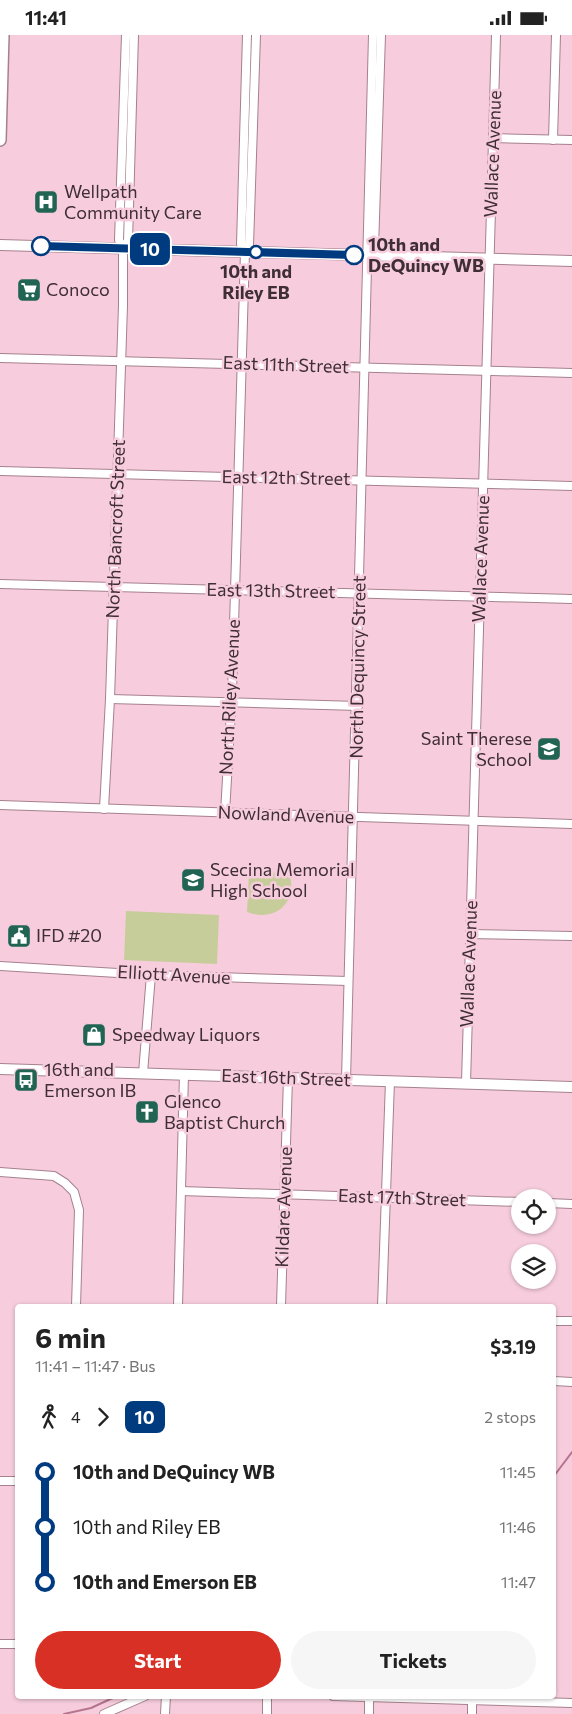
<!DOCTYPE html>
<meta charset="utf-8">
<style>
:root{--surface:#fff;--page:#f6f6f6;--text:#222;--muted:#767676;--accent:#d93025}
body{margin:0;font-family:Commissioner,sans-serif;background:var(--page);color:var(--text);height:100vh;display:flex;flex-direction:column;font-size:19px;white-space:nowrap}
*{box-sizing:border-box;margin:0}
p{font-size:16px;color:var(--muted)}
.icon{flex:none;width:28px;height:28px;fill:none;stroke:currentColor;stroke-width:2;stroke-linecap:round;stroke-linejoin:round}
.map{position:relative;flex:1;overflow:hidden}
.details{position:absolute;left:15px;top:1269px;width:541px;height:395px;display:flex;flex-direction:column;background:var(--surface);border-radius:5px;box-shadow:0 1px 4px #0004}
.details>*{flex:none}
.badge{padding:0 10px;border-radius:8px;font-size:18px;line-height:32px}
.controls{position:absolute;left:511px;top:1154px;display:grid;gap:10px}
.controls a{display:grid;place-items:center;width:45px;height:45px;border-radius:50%;background:var(--surface);box-shadow:0 1px 4px #0004;font-size:25px}
.map>.badge{position:absolute;translate:-50% -50%;box-shadow:0 0 0 2px #fff}
.legs{display:flex;align-items:center;gap:8px;height:55px;padding:0 20px;font-size:16px}
.legs p{margin-inline-start:auto}
.head{display:flex;align-items:center;justify-content:space-between;height:85px;padding:0 20px}
h1{font-size:28px;font-weight:700;line-height:38px}
.primary-button{display:flex;gap:10px;margin-top:auto;padding:10px 20px}
.primary-button a{flex:1;height:58px;border-radius:30px;background:var(--accent);color:#fff;font-size:20px;font-weight:700;line-height:58px;text-align:center}
.primary-button a+a{background:var(--page);color:var(--text)}
ul{padding:0 20px;list-style:none}
li{display:flex;align-items:center;gap:18px;height:55px;font-size:19px}
li i{display:grid;place-items:center;width:8px;height:100%;margin:0 6px;background:currentColor}
li i::after{content:'';width:12px;height:12px;margin:-6px;border:4px solid;border-radius:50%;background:var(--surface)}
li p{margin-inline-start:auto}
li:first-child i{background:linear-gradient(#0000 50%,currentColor 0)}
li:last-child i{background:linear-gradient(currentColor 50%,#0000 0)}
.status{display:flex;justify-content:space-between;align-items:center;height:35px;padding:0 25px;background:var(--surface);direction:ltr}
.status svg{height:14px;fill:currentColor}
.map>svg:first-child{display:block}
.green{fill:#c7cd9a}
.lines{fill:none;stroke-linecap:round;stroke-linejoin:round}
.stream{stroke:#b5748f;stroke-width:2}
.street-casing{stroke:#a6808e;stroke-width:10}
.secondary-casing{stroke:#a6808e;stroke-width:12}
.primary-casing{stroke:#a6808e;stroke-width:14}
.street{stroke:#fff;stroke-width:8}
.secondary{stroke:#fff;stroke-width:10}
.primary{stroke:#fff;stroke-width:11}
.line-1-casing{stroke:#fff;stroke-width:11}
.line-1{stroke:#003b80;stroke-width:8}
.stop-1-dot{fill:#fff;stroke:#003b80;stroke-width:2.5}
.labels{text-anchor:middle;stroke-width:5;stroke-linejoin:round;paint-order:stroke}
.street-label{font-size:18px;fill:#3f2e35;stroke:#f7cddd}
.poi-label{font-size:18px;fill:#3f2e35;stroke:#f7cddd;text-anchor:start}
.stop-label{font-size:18px;font-weight:bold;fill:#3f2e35;stroke:#f7cddd;text-anchor:start}
</style>
<div class="status"><b>11:41</b><svg viewBox="0 0 49 12"><path d="M0 12V9h3v3zM5 12V6h3v6zM10 12V3h3v9zM15 12V0h3v12zM26 1h20v11H26zM47 4h2v5h-2z"/></svg></div>
<div class="map">
<svg width="572" height="1679" viewBox="0 0 572 1679">
<rect width="100%" height="100%" fill="#f7cddd"/>
<!-- green -->
<g class="green">
<path d="M249,837L289,838C299,867 275,888 247,877Z"/>
<polygon points="126,876 219,880 217,929 124,925"/>
</g>
<g class="lines">
<!-- stream -->
<g class="stream">
<polyline points="554,1441 572,1417"/>
<polyline points="64,1679 91,1673 117,1661"/>
</g>
<defs>
<g id="street">
<polyline points="493,103 572,105"/>
<polyline points="553,105 556,0"/>
<polyline points="123,213 128,206 134,0"/>
<polyline points="245,217 241,209 247,0"/>
<polyline points="369,220 374,213 381,0"/>
<polyline points="0,323 572,338"/>
<polyline points="0,436 572,451"/>
<polyline points="0,549 572,564"/>
<polyline points="110,664 358,671"/>
<polyline points="0,770 572,789"/>
<polyline points="104,774 110,664 123,270 123,213 119,205 126,0"/>
<polyline points="225,778 232,658 245,217 249,210 256,0"/>
<polyline points="470,899 572,901"/>
<polyline points="0,931 151,940 348,946"/>
<polyline points="143,1038 151,940"/>
<polyline points="346,1045 373,0"/>
<polyline points="466,1048 496,0"/>
<polyline points="0,1137 54,1141 65,1148 74,1157 79,1175 76,1271"/>
<polyline points="181,1156 520,1167"/>
<polyline points="548,1168 572,1169"/>
<polyline points="178,1271 184,1039"/>
<polyline points="281,1271 288,1043"/>
<polyline points="382,1271 390,1046"/>
<polyline points="554,1286 572,1286"/>
<polyline points="554,1346 572,1347"/>
<polyline points="0,1446 18,1446"/>
<polyline points="0,1609 18,1609"/>
<polyline points="333,1661 572,1668"/>
<polyline points="104,1679 145,1661"/>
<polyline points="165,1679 166,1661"/>
<polyline points="267,1679 267,1661"/>
<polyline points="369,1679 369,1661"/>
<polyline points="472,1679 472,1661"/>
</g>
<g id="secondary">
<polyline points="0,210 572,226"/>
<polyline points="0,1034 572,1052"/>
</g>
<polyline id="primary" points="0,105 3,0"/>
</defs>
<!-- street casing -->
<use href="#street" class="street-casing"/>
<!-- secondary casing -->
<use href="#secondary" class="secondary-casing"/>
<!-- primary casing -->
<use href="#primary" class="primary-casing"/>
<!-- street -->
<use href="#street" class="street"/>
<!-- secondary -->
<use href="#secondary" class="secondary"/>
<!-- primary -->
<use href="#primary" class="primary"/>
</g>
<g class="lines">
<defs>
<polyline id="line-1" points="41,211 354,220"/>
</defs>
<!-- line-1 casing -->
<use href="#line-1" class="line-1-casing"/>
<!-- line-1 -->
<use href="#line-1" class="line-1"/>
</g>
<!-- icons -->
<defs>
<symbol id="hospital-square" viewBox="-11 -11 22 22"><rect x="-9" y="-9" width="18" height="18" rx="4" fill="#226454" stroke="#f7cddd"/><path d="M-5-5h3v3.5h4V-5h3V5h-3V1.5h-4V5h-3Z" fill="#fff"/></symbol>
<symbol id="supermarket-square" viewBox="-11 -11 22 22"><rect x="-9" y="-9" width="18" height="18" rx="4" fill="#226454" stroke="#f7cddd"/><path d="M-6-5.5h2.5l.6 2H6L4.5 2H-2.5L-4.4-4H-6ZM-1.5 3.2a1.3 1.3 0 1 0 .1 0ZM3 3.2a1.3 1.3 0 1 0 .1 0Z" fill="#fff"/></symbol>
<symbol id="school-square" viewBox="-11 -11 22 22"><rect x="-9" y="-9" width="18" height="18" rx="4" fill="#226454" stroke="#f7cddd"/><path d="M0-5L7-2L0 1L-7-2ZM-4 1L0 2.5L4 1V4Q0 6-4 4Z" fill="#fff"/></symbol>
<symbol id="civic-square" viewBox="-11 -11 22 22"><rect x="-9" y="-9" width="18" height="18" rx="4" fill="#226454" stroke="#f7cddd"/><path d="M-.6-6.5H3V-4.5H.6V-3L4-1V1h2V6H-6V1h2V-1L-.6-3ZM-1.2 2.5V6h2.4V2.5Z" fill="#fff"/></symbol>
<symbol id="shop-square" viewBox="-11 -11 22 22"><rect x="-9" y="-9" width="18" height="18" rx="4" fill="#226454" stroke="#f7cddd"/><path d="M-5-2.5h2.3a2.7 3.5 0 0 1 5.4 0H5L5.5 6h-11ZM-1.5-2.5h3a1.5 2.3 0 0 0-3 0Z" fill="#fff"/></symbol>
<symbol id="bus-square" viewBox="-11 -11 22 22"><rect x="-9" y="-9" width="18" height="18" rx="4" fill="#226454" stroke="#f7cddd"/><path d="M-5-6H5V4H4V6H2V4H-2V6H-4V4H-5ZM-3.5-4V0h7V-4ZM-3.5 1.2v1.5H-2V1.2ZM2 1.2v1.5H3.5V1.2Z" fill="#fff"/></symbol>
<symbol id="church-square" viewBox="-11 -11 22 22"><rect x="-9" y="-9" width="18" height="18" rx="4" fill="#226454" stroke="#f7cddd"/><path d="M-1.2-6h2.4v3.5h3.3v2.4h-3.3V6h-2.4V-.1h-3.3v-2.4h3.3Z" fill="#fff"/></symbol>
</defs>
<g fill-rule="evenodd">
<use href="#hospital-square" x="32" y="153" width="28" height="28"/>
<use href="#supermarket-square" x="15" y="241" width="28" height="28"/>
<use href="#school-square" x="535" y="700" width="28" height="28"/>
<use href="#school-square" x="179" y="831" width="28" height="28"/>
<use href="#civic-square" x="5" y="887" width="28" height="28"/>
<use href="#shop-square" x="80" y="986" width="28" height="28"/>
<use href="#bus-square" x="12" y="1031" width="28" height="28"/>
<use href="#church-square" x="133" y="1063" width="28" height="28"/>
</g>
<!-- markers -->
<g class="stop-1-dot">
<circle cx="41" cy="211" r="9"/>
<circle cx="256" cy="217" r="6"/>
<circle cx="354" cy="220" r="9"/>
</g>
<g class="labels">
<!-- street labels -->
<g class="street-label">
<text transform="translate(493 119) rotate(-88)" y="6">Wallace Avenue</text>
<text transform="translate(286 330) rotate(2)" y="6">East 11th Street</text>
<text transform="translate(286 443) rotate(1)" y="6">East 12th Street</text>
<text transform="translate(116 494) rotate(-88)" y="6">North Bancroft Street</text>
<text transform="translate(481 524) rotate(-88)" y="6">Wallace Avenue</text>
<text transform="translate(271 556) rotate(1)" y="6">East 13th Street</text>
<text transform="translate(358 632) rotate(-89)" y="6">North Dequincy Street</text>
<text transform="translate(230 662) rotate(-87)" y="6">North Riley Avenue</text>
<text transform="translate(286 780) rotate(2)" y="6">Nowland Avenue</text>
<text transform="translate(469 929) rotate(-88)" y="6">Wallace Avenue</text>
<text transform="translate(174 940) rotate(3)" y="6">Elliott Avenue</text>
<text transform="translate(286 1043) rotate(2)" y="6">East 16th Street</text>
<text transform="translate(402 1163) rotate(2)" y="6">East 17th Street</text>
<text transform="translate(284 1172) rotate(-88)" y="6">Kildare Avenue</text>
</g>
<!-- poi labels -->
<g class="poi-label">
<text x="64" y="163">Wellpath<tspan x="64" dy="21">Community Care</tspan></text>
<text x="46" y="261">Conoco</text>
<text x="532" y="710" text-anchor="end">Saint Therese<tspan x="532" dy="21">School</tspan></text>
<text x="210" y="841">Scecina Memorial<tspan x="210" dy="21">High School</tspan></text>
<text x="36" y="907">IFD #20</text>
<text x="112" y="1006">Speedway Liquors</text>
<text x="44" y="1041">16th and<tspan x="44" dy="21">Emerson IB</tspan></text>
<text x="164" y="1073">Glenco<tspan x="164" dy="21">Baptist Church</tspan></text>
</g>
<!-- stop labels -->
<g class="stop-label">
<text x="368" y="216">10th and<tspan x="368" dy="21">DeQuincy WB</tspan></text>
<text x="256" y="243" text-anchor="middle">10th and<tspan x="256" dy="21">Riley EB</tspan></text>
</g>
</g>
</svg>
<div class="controls">
<a><svg class="icon" aria-label="locate" viewBox="0 0 24 24"><circle cx="12" cy="12" r="6"/><path d="M12 2v4M12 18v4M2 12h4M18 12h4"/></svg></a>
<a><svg class="icon" aria-label="layers" viewBox="0 0 24 24"><path d="M12 4l9 5-9 5-9-5zM3 14l9 5 9-5"/></svg></a>
</div>
<b class="badge" style="left:150px;top:214px;background:#003b80;color:#fff">10</b>
<section class="details">
<div class="head"><div><h1>6 min</h1><p>11:41 – 11:47 · Bus</p></div><b>$3.19</b></div>
<div class="legs"><svg class="icon" aria-label="walk" viewBox="0 0 24 24"><circle cx="13" cy="4" r="2"/><path d="M13 8l-2 6 4 7M11 14l-3 7M7 12l3-4h3l4 4"/></svg>4<svg class="icon" aria-label="forward" viewBox="0 0 24 24"><path d="M9 5l7 7-7 7"/></svg><b class="badge" style="background:#003b80;color:#fff">10</b><p>2 stops</p></div>
<ul>
<li><i style="color:#003b80"></i><b>10th and DeQuincy WB</b><p>11:45</p></li>
<li><i style="color:#003b80"></i><span>10th and Riley EB</span><p>11:46</p></li>
<li><i style="color:#003b80"></i><b>10th and Emerson EB</b><p>11:47</p></li>
</ul>
<div class="primary-button"><a>Start</a><a>Tickets</a></div>
</section>
</div>
